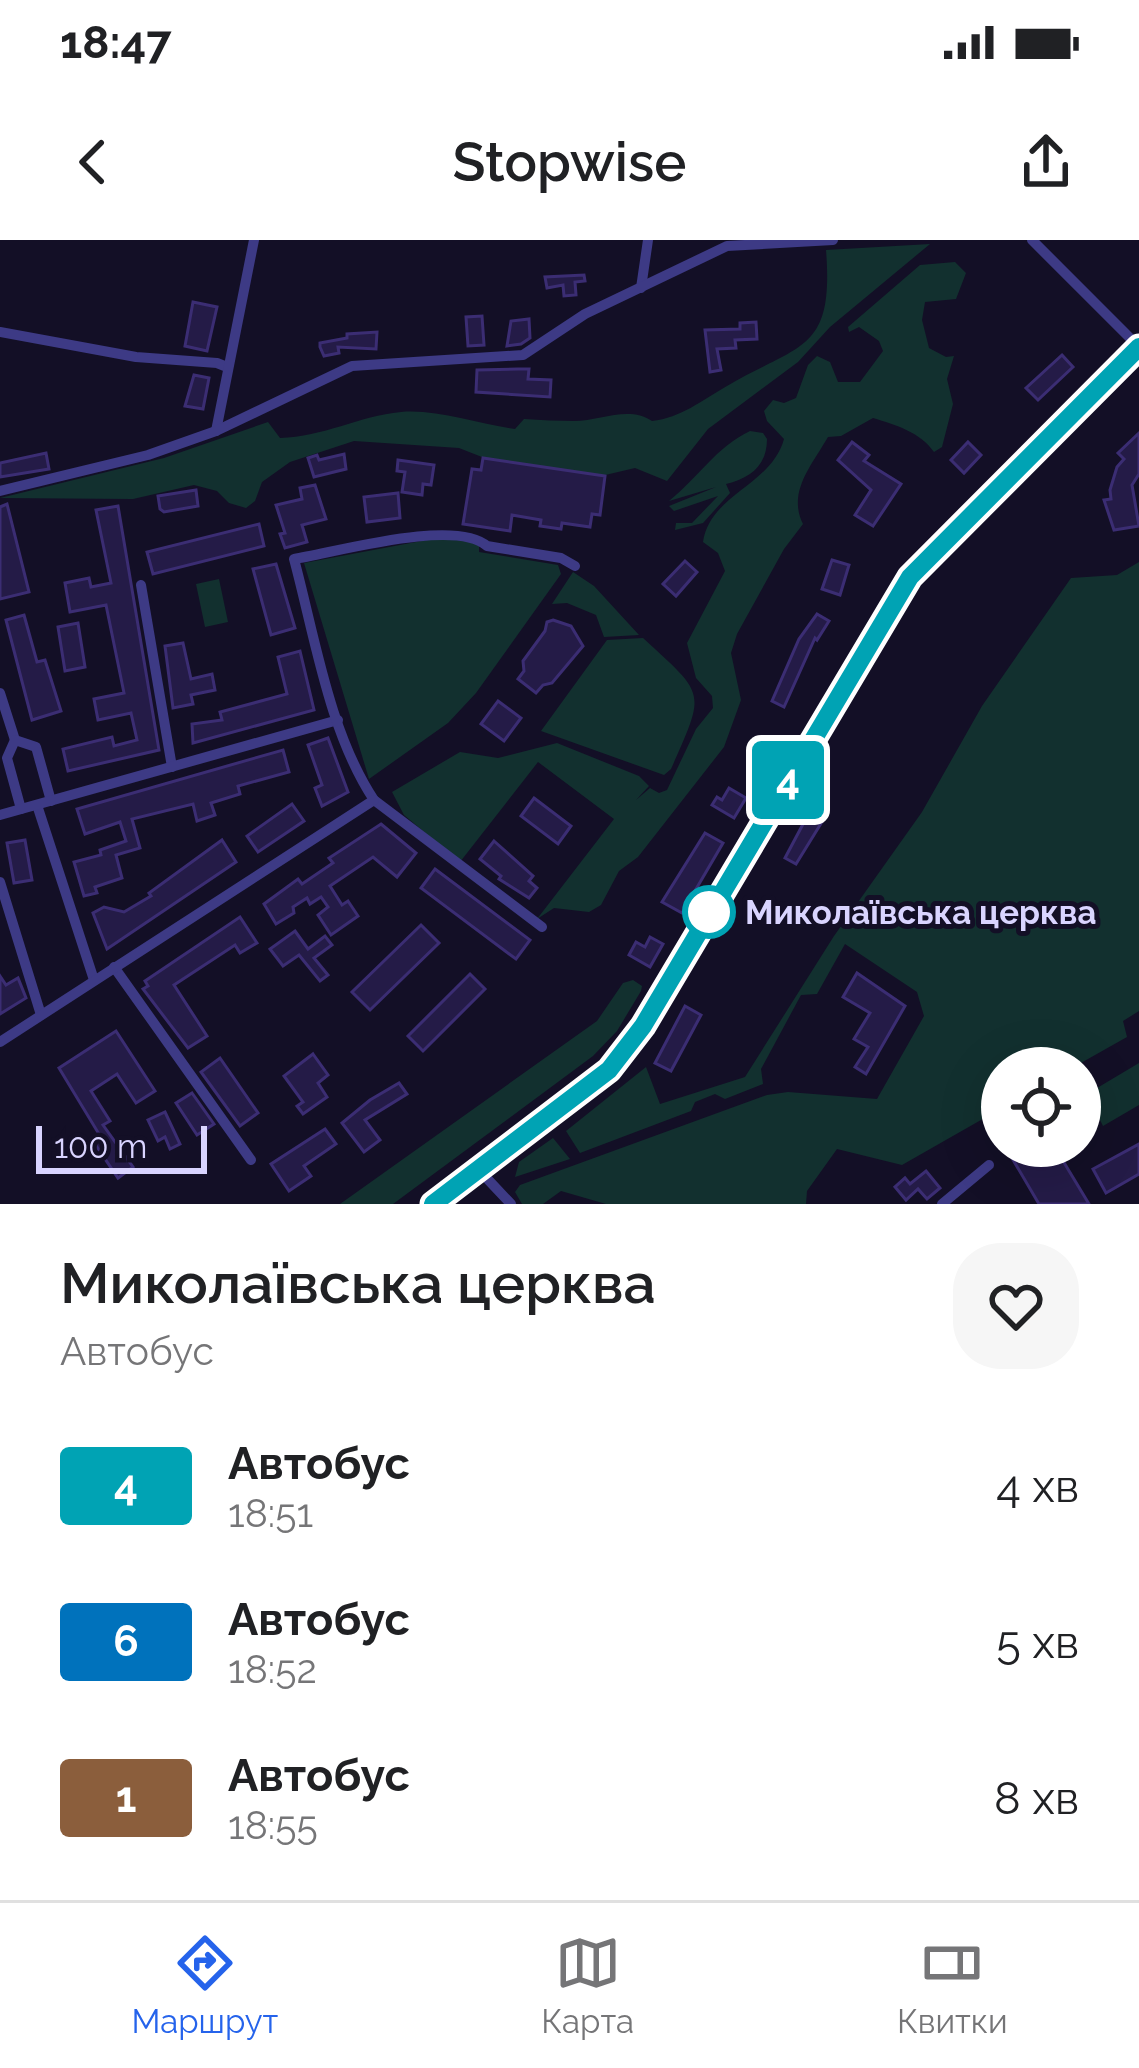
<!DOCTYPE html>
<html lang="uk">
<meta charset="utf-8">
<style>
:root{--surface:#fff;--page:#f6f6f6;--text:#202124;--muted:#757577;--line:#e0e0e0;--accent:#2563eb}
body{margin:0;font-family:Raleway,sans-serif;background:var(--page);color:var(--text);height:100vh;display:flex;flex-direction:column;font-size:45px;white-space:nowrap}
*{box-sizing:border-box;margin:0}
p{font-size:39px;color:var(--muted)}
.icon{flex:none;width:66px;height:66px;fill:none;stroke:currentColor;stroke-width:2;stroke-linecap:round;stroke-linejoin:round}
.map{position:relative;height:964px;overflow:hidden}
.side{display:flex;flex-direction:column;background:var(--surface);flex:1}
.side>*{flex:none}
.badge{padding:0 24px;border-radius:9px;font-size:42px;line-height:78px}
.fabs{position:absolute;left:981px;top:807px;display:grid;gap:24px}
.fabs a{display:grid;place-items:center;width:120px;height:120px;border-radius:50%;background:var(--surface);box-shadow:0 12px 48px #0002;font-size:60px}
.scale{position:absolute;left:36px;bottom:30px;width:171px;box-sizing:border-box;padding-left:12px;border:6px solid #d9d4ff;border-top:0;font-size:33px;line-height:42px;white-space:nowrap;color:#d9d4ff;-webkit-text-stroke:9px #130f26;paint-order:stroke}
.map>.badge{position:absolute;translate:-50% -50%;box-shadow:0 0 0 6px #fff}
.round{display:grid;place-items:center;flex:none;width:126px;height:126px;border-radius:48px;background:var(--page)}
.head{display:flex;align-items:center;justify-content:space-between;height:204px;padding:0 60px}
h1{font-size:57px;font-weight:600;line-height:90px}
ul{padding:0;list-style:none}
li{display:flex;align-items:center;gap:36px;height:156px;padding:0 60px}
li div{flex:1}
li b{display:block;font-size:45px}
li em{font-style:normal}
li .badge{min-width:132px;font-weight:700;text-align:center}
.status{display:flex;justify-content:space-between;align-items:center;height:84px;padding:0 60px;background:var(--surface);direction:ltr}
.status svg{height:33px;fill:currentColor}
header{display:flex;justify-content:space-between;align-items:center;height:156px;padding:0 60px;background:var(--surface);font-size:54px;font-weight:600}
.tab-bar{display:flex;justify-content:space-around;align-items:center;height:168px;border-top:3px solid var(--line);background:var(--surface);font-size:33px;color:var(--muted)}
.tab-bar a{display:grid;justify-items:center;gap:6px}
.tab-bar .active{color:var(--accent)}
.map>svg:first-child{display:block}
.green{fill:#12302f}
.building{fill:#241b47;stroke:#3b2d73;stroke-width:3}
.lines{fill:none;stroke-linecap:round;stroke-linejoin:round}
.minor{stroke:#3d3a85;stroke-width:10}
.primary{stroke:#c25bff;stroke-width:16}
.line-casing{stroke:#fff;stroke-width:27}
.line{stroke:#00a3b4;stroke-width:18}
.stop-dot{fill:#fff;stroke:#00a3b4;stroke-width:6}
.labels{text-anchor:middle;stroke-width:10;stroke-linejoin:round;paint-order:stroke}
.stop-label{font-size:33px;font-weight:bold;fill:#d9d4ff;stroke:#130f26;text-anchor:start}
</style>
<div class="status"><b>18:47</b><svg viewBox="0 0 49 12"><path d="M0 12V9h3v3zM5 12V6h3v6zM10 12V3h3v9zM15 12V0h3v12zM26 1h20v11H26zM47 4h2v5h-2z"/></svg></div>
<header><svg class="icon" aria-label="back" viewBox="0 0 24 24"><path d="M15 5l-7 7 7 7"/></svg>Stopwise<svg class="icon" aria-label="share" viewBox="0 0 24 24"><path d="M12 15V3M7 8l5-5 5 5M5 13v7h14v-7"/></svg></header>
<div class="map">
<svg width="1139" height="964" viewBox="0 0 1139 964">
<rect width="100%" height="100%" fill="#130f26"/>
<!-- green -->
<g class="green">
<path d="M930,4L830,87L798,122L708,189L667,241L635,228L601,236L487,219L459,208L354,201L290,222L262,242L255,261L246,268L229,263L217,251L194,245L133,259L0,258L164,218L268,182L280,198C323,197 359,176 401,172C438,169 478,184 515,189L524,179C541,180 558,181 574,181C600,181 629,165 652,181C681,178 702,160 727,146C801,103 834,112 826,10Z"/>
<path d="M955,22L966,33L956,59L925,62L922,80L929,108L946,117L954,116L947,139L953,164L942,207L934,212C920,192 896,185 873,178L841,196L828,197C812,225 787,252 803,284L784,309L737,394L731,413L741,460L724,507L638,617L619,631L601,665L589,672L554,668L537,679L614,579L538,522L460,622L404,575L392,552L460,512L498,518L557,503L639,536L649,546L636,560L650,548L659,553L667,550L696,489L713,468L712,456L696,438L687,403L725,331L718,313L703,302C710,254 771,246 784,199L767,181L764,171L773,160L784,163L796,158L808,125L817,116L830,122L838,142H860L883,111L879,101L859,87L849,92L848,87L920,25Z"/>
<path d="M750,191L763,193L767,199C767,226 750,238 726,244L730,253L703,283L675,290L676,283H692L718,256L674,271L669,266L716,247L669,261C698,238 716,207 750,191Z"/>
<polygon points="448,296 479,303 479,312 558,325 561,334 476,453 448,483 369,539 304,323"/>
<polygon points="1139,322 1139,771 1123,781 1127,797 1072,828 1002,828 1002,868 902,925 837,909 807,951 806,964 606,964 561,951 543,964 522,964 515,952 520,945 767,855 788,852 877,859 924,776 917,752 845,704 817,754 801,755 761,829 763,844 725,859 715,854 695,862 691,871 580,913 566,891 646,827 660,864 745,837 834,696 922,572 982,466 1071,338 1117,335"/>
<polygon points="573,332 594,346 639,395 604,397 596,375 567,363 552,364"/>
<polygon points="219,339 228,382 205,387 196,344"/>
<path d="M643,398C706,456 706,450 671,529L664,535L541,491L607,400Z"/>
<polygon points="633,740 642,746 641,751 617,791 593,816 393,964 340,964 597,781 623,743"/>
<polygon points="1139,823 1139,865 1103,886 1087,854"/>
<polygon points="553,898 570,919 515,937 519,922"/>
</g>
<!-- building -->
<g class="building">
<polygon points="584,35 585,41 575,42 576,55 564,56 563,45 547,48 545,37"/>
<polygon points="193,62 217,67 207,111 185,106"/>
<polygon points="482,76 484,105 468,106 466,77"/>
<polygon points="529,79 530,98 521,104 507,106 511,81"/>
<polygon points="756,82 757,99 735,100 736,108 717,109 721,130 710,132 705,90 740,89 740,83"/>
<polygon points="377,92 376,109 338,107 339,113 324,116 320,107 320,103 347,98 347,94"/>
<polygon points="1062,115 1073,127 1038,160 1026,148"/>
<polygon points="518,129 529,129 528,139 551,140 550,157 476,152 477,130"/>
<polygon points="194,135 209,138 203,169 185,166"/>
<polygon points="1139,193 1139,234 1132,245 1139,286 1114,290 1104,260 1111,259 1110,250 1117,227 1124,219 1118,213"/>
<polygon points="852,202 869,215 864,221 901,244 873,286 855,275 871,250 838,220"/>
<polygon points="968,202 981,215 964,233 951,220"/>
<polygon points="46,213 49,229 0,237 0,223"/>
<polygon points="344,214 346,229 314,237 308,218 317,215 319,220"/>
<polygon points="483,218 605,236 600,275 592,274 590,287 562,283 561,289 540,286 541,280 512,275 510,291 463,284 472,229 481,230"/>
<polygon points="398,220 434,225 431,245 423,244 422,255 402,252 405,232 397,231"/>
<polygon points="315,245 326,279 302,285 307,302 285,308 280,294 285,293 276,265 302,259 300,248"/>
<polygon points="196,250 198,266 164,272 160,269 158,256"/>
<polygon points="398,253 400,278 367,282 364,257"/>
<polygon points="7,264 29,352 0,359 0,267"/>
<polygon points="118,266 159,510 68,531 63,509 112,497 114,506 137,500 131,473 98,480 94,459 124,453 106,365 70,372 65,343 89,338 91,347 111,343 96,270"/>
<polygon points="259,284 264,306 153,334 147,312"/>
<polygon points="832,320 849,325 840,355 822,349"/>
<polygon points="685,321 697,332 676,356 663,344"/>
<polygon points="276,324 295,388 271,395 253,329"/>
<polygon points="817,374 829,381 817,400 815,398 784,467 772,461 799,399"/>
<polygon points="24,375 37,422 45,420 61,471 32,480 6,380"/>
<polygon points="553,380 571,386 583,406 552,443 543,445 536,453 518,439 524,431 523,421 545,391 547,382"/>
<polygon points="78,383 85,427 65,431 58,387"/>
<polygon points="183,403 191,439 212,434 215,450 191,455 193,464 173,468 165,406"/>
<polygon points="300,411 314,470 193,503 192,484 222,480 220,472 287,454 278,417"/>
<polygon points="498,461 521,478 504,501 481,484"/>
<polygon points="328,498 348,552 322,566 315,548 322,545 308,505"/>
<polygon points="283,510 289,532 238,546 240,554 211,563 215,575 197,581 193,564 132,579 140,608 116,615 122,638 95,647 97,653 84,656 74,622 101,615 100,610 126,601 120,582 85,594 77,569"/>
<polygon points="729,548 746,558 734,578 712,565 717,557 722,560"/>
<polygon points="534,558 571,586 558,604 521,576"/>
<polygon points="292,564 304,581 258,612 247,596"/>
<polygon points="810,571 825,577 796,624 785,618"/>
<polygon points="381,584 416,613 397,637 373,617 330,646 342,665 348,661 358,676 331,695 318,675 328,667 321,657 310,664 307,658 293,667 294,673 276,684 264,664 298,639 302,644 333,623 329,618"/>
<polygon points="705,593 723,603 682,673 662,662"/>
<polygon points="25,600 32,640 14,643 7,603"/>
<polygon points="222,600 236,622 107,709 93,673 104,667 124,672 151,656 149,653"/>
<polygon points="494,601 533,636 529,641 537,648 529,658 499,639 501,636 480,619"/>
<polygon points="435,629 530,700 516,719 421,648"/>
<polygon points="240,677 257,703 240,713 235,705 174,745 207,796 188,808 143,749 148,746 145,741"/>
<polygon points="421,685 439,703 370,770 352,752"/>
<polygon points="295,691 308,709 325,696 332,705 314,718 328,735 320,741 299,715 283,726 270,709"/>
<polygon points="650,697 663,704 650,727 629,715 636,702 645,707"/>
<polygon points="857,733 905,766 866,834 855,827 868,807 854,799 870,773 843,757"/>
<polygon points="470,734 485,749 423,811 408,796"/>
<polygon points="0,736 6,745 18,738 26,758 0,774"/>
<polygon points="685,766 701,775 671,831 655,823"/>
<polygon points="116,791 155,851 136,863 117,834 91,851 110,881 103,885 133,927 118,938 95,904 102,899 59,828"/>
<polygon points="313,814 328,835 318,843 327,857 303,874 297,866 303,862 284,836"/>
<polygon points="220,818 258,873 240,886 201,832"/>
<polygon points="399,843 407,854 365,880 380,900 364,912 342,883 370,860"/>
<polygon points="192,853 214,884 197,895 176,863"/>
<polygon points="165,872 180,904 170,909 165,897 158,901 148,880"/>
<polygon points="325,889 336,904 304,926 311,936 289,951 271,924"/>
<polygon points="1139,904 1139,934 1106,953 1093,929"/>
<polygon points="1021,906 1054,906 1089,964 1039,964 1009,913"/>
<polygon points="926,931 940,948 927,959 918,949 906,960 895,947 905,938 910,944"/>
</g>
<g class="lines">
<!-- minor -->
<g class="minor">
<polyline points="1032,0 1139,107"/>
<polyline points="641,48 648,0"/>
<polyline points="0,92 136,117 217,123 227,127"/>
<polyline points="216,191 254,0"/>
<polyline points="0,251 148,215 216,191 352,126 523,115 585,74 727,6 833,0"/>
<polyline points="141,345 172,527"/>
<polyline points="0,453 15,500"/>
<polyline points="37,565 94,740"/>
<polyline points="21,569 7,518 15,500 36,507 51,561"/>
<polyline points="0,575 338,480"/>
<polyline points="0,642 41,775"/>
<path d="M542,687L374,560C329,492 315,397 294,319C337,312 455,278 487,306L561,318L575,326"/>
<polyline points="114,727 251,920"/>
<polyline points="0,802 374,560"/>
<polyline points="479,930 511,964"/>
<polyline points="942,964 989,925"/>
</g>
<!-- primary -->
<polyline class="primary" points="433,964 609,830 643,786 910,337 1139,107"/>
</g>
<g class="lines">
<defs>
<polyline id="line" points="433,964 609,830 643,786 910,337 1139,107"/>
</defs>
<!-- line casing -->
<use href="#line" class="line-casing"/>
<!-- line -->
<use href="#line" class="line"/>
</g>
<!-- markers -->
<circle class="stop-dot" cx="709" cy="672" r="24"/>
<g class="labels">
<!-- stop labels -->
<g class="stop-label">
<text x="745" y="684">Миколаївська церква</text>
</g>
</g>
</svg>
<div class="fabs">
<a><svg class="icon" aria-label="locate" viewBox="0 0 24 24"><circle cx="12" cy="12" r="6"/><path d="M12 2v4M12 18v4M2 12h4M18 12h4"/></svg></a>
</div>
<div class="scale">100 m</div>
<b class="badge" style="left:788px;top:540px;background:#00a3b4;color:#fff">4</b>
</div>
<section class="side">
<div class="head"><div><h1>Миколаївська церква</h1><p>Автобус</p></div><a class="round"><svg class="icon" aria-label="heart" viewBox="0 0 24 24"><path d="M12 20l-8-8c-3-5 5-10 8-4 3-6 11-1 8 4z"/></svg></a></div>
<ul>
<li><span class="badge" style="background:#00a3b4;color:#fff">4</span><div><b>Автобус</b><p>18:51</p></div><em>4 хв</em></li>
<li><span class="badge" style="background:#0072bc;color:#fff">6</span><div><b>Автобус</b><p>18:52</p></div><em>5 хв</em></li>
<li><span class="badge" style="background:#8b5e3c;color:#fff">1</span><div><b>Автобус</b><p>18:55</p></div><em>8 хв</em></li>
</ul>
</section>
<nav class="tab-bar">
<a class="active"><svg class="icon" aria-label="directions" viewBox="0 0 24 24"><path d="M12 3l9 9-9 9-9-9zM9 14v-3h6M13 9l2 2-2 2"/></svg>Маршрут</a>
<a><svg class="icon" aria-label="map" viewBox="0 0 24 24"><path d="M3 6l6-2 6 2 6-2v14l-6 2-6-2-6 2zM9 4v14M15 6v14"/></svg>Карта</a>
<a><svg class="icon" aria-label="tickets" viewBox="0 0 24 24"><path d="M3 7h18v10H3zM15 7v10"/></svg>Квитки</a>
</nav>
